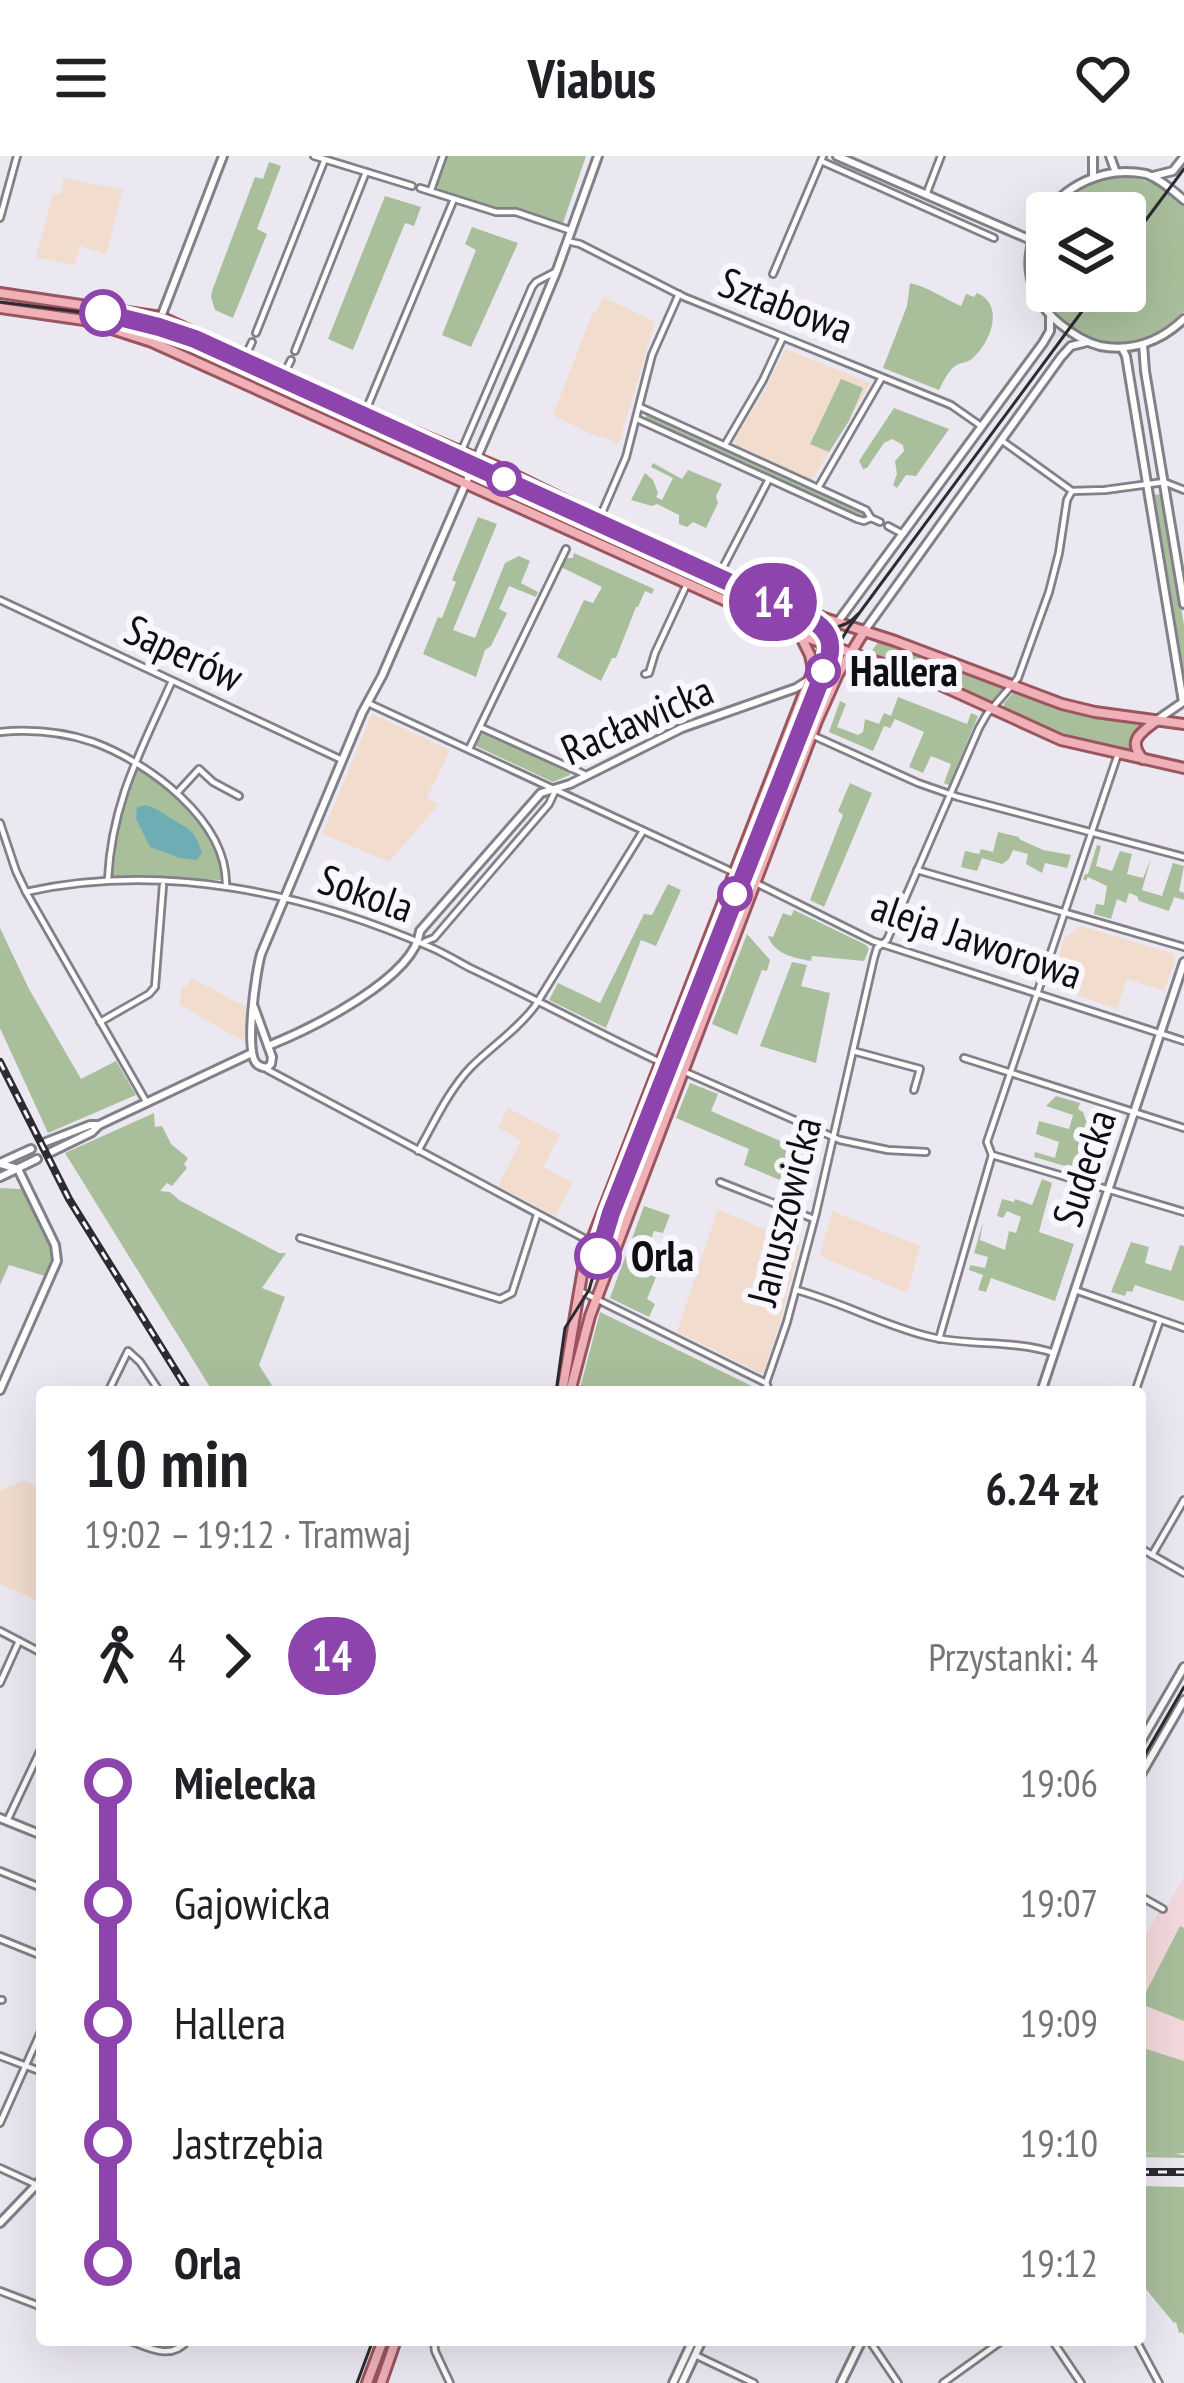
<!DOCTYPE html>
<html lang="pl">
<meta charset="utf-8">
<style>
:root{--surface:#fff;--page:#f6f6f6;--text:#202124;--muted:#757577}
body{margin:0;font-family:"PT Sans Narrow",sans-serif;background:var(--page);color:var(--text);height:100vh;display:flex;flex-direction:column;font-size:45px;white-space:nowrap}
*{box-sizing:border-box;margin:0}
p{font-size:39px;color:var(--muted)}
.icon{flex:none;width:66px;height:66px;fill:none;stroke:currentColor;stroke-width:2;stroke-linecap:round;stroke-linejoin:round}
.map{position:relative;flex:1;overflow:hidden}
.details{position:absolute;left:36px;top:1230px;width:1110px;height:960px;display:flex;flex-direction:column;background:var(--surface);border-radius:12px;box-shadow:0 12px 48px #0002}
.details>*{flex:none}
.badge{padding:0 24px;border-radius:39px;font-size:42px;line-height:78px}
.tools{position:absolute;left:1026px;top:36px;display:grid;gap:24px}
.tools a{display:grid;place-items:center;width:120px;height:120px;border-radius:12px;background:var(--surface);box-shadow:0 12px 48px #0002;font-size:60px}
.map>.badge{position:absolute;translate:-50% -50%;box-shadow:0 0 0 6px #fff}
.legs{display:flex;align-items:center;gap:18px;height:132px;padding:0 48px;font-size:39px}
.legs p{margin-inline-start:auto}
.headline{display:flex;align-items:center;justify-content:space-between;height:204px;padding:0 48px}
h1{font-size:66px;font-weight:700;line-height:90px}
ul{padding:0 48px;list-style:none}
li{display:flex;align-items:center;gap:42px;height:120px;font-size:45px}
li i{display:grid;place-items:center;width:18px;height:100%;margin:0 15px;background:currentColor}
li i::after{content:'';width:30px;height:30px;margin:-15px;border:9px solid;border-radius:50%;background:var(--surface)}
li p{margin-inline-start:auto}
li:first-child i{background:linear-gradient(#0000 50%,currentColor 0)}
li:last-child i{background:linear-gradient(currentColor 50%,#0000 0)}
header{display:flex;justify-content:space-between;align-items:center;height:156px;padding:0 48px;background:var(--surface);font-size:54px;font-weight:700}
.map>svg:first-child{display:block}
.education{fill:#f1dcce}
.medical{fill:#f3d9dc}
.green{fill:#a9bf9c}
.water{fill:#6fadb4}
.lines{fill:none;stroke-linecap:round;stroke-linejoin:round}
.street-casing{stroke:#828088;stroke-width:10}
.secondary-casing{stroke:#828088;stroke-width:12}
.primary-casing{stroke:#9b555f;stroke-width:14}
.street{stroke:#fff;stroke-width:4.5}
.secondary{stroke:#fff;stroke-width:6}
.primary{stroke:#f0b0b8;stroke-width:8}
.tram{stroke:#2d2b2f;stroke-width:3}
.rail-casing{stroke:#2d2b2f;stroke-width:8}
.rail{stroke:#f8f6fe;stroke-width:3;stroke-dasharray:9;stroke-linecap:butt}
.line-1-casing{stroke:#fff;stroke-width:27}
.line-1{stroke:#8e44ad;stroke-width:18}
.stop-1-dot{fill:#fff;stroke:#8e44ad;stroke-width:6}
.labels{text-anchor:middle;stroke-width:12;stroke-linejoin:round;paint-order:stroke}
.street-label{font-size:42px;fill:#0f0e11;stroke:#f8f6fe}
.stop-label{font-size:42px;font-weight:bold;fill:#0f0e11;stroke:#f8f6fe;text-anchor:start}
</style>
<header><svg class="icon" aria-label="menu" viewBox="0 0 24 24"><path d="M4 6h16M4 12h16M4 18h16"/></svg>Viabus<svg class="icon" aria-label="heart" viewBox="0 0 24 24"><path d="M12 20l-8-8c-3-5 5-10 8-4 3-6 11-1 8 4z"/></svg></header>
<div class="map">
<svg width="1184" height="2227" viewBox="0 0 1184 2227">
<rect width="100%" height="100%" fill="#ebe8f2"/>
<!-- education -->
<g class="education">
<polygon points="64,22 123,34 106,98 80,90 75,109 36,101 53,38 60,38"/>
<polygon points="603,141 655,166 619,287 586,276 553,259 593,156 596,157"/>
<polygon points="785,193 871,227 812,324 736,289 734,285 765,234"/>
<polygon points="372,558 450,594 427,642 439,648 389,706 322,678"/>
<polygon points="1081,770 1174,798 1175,803 1164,835 1127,823 1117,853 1049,830 1065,781"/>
<polygon points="191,822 246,851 247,874 243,885 180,849 182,830 187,830"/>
<polygon points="508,952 560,979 543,1011 573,1027 555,1060 498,1030 521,985 498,971"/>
<polygon points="718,1053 800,1089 780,1166 764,1216 761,1217 677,1176"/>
<polygon points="832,1055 920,1090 907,1137 820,1100"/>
<polygon points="24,1324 42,1333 42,1447 0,1428 0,1335"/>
</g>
<!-- medical -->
<polygon class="medical" points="1184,1714 1184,1905 1140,1891 1140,1789 1159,1756 1163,1758 1183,1723"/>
<!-- green -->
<g class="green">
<polygon points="447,0 586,0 562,70 520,55 498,54 441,36 437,30"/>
<polygon points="269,6 281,10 257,73 267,78 233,162 215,154 211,141 212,135 255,21 263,23"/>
<path d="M1117,18L1154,27L1184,50V156C1109,234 1002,156 1047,59V135H1125V57H1048L1082,26Z"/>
<polygon points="385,40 421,51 414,70 405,67 353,194 328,183"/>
<polygon points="472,71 518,87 471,191 442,179 476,94 465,88"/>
<path d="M910,127C932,133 941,141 961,150L966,138L974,141L977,137C1005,149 991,186 973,202C968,207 961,206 955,210C948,215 943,226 939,234L883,212L907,150Z"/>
<polygon points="841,223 863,232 849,265 829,296 810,288"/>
<polygon points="894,252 949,273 916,320 906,319 897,332 893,329 897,318 895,305 904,295 903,289 892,283 884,287 867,312 863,313 859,305"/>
<polygon points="647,257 864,355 869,360 866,363 858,361 645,263"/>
<polygon points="653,307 682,323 688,314 722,328 716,340 718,347 706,372 693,366 687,371 679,368 679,359 657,348 652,350 631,344 645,317 653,324 658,337 656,341 662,344 673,322 651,311"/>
<polygon points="1162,338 1184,469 1184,526 1152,339"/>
<polygon points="478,361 497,368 453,474 475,482 505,407 519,400 530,405 521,427 538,436 536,441 509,430 499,453 507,457 491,490 485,494 476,521 423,498 438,461 442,462 456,426 452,424"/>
<polygon points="574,397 654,433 652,438 645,435 638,451 636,451 616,502 612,502 601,525 557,501 584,444 593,447 602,431 561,411 566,402 573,402"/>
<polygon points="878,486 963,515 1003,532 994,544 988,545 923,517 869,499"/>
<path d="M1013,537L1085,559L1146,567L1132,582L1133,597C1081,586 1051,578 1004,553V547Z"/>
<polygon points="898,541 967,568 971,557 978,560 949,629 944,627 951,608 931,600 923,617 909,611 924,576 895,563 890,572 884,570 873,595 829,576 840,545 846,548 837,571 858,579 863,576 865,563 879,568 884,557 891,560"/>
<polygon points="484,576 570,615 570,619 553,626 478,591 475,588"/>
<path d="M138,613C174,632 225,681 221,724L114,722L111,718C113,681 121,649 134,615Z"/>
<polygon points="850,627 872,637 824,751 810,744 843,659 838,655"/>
<polygon points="998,676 1019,681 1019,683 1043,694 1071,699 1067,712 1045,707 1042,717 1026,708 1028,698 1013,694 1009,703 1002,708 982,702 977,715 961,711 965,695 979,698 981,693 993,696"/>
<polygon points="1097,689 1101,690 1096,710 1112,715 1120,695 1132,698 1127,718 1143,722 1151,702 1142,734 1162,740 1173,707 1184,710 1179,735 1184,737 1184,744 1174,741 1169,755 1139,745 1137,740 1129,737 1126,747 1117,743 1111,763 1094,758 1096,748 1104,749 1107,730 1088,721 1086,725 1083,723 1085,718 1088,718"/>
<polygon points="668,728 681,734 656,790 641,784 606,872 549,844 558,827 600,847 644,758 652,759"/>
<path d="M794,754L866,789L869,793L864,805L812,800L811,805C794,802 774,798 768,780L773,781L783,757L791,760Z"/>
<polygon points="0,772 29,833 81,923 116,905 136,939 48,977 0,872"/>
<polygon points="747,778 770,804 767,815 762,814 737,879 712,868"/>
<polygon points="792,806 807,809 801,830 830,837 816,907 760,890"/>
<polygon points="690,927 718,938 711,955 808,997 799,1032 744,1009 749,993 676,962"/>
<polygon points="1056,940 1080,947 1078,953 1083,956 1087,967 1092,966 1096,978 1099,978 1100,983 1093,985 1094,994 1086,996 1089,1017 1034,1001 1035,996 1055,1002 1059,986 1036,978 1039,965 1069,973 1073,959 1046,950"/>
<polygon points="154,957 155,971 162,970 171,988 188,1002 184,1008 187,1012 172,1030 167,1027 160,1035 170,1036 179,1044 279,1097 286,1097 262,1132 285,1141 259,1209 276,1236 213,1236 65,997"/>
<polygon points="1042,1023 1052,1027 1039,1076 1074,1088 1055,1145 991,1122 986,1136 978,1134 983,1119 969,1114 970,1109 985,1112 988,1101 974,1097 983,1066 980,1084 1005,1094 1009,1075 1016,1077 1021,1061 1007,1055 1003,1062 997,1060 1002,1043 1014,1046 1015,1043 1032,1049"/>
<path d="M0,1032L22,1033C30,1048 54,1085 53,1101C52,1104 47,1117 45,1120L9,1109L0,1129Z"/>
<polygon points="644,1050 670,1059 663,1077 654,1075 646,1096 651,1100 648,1111 658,1116 647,1143 655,1148 649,1161 610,1142"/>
<polygon points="1131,1086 1149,1091 1145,1107 1171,1115 1180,1089 1184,1090 1184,1145 1135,1129 1132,1136 1127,1135 1125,1140 1111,1136"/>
<polygon points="600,1156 760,1234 762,1236 579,1236"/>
<polygon points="1180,1770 1184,1772 1184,1865 1146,1850 1143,1842"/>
<polygon points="1140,1891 1184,1905 1184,1997 1174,1998 1184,1999 1184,2002 1140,2001 1140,1997 1157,1998 1140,1996"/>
<polygon points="1140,2030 1184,2031 1184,2179 1182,2176 1179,2177 1176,2166 1174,2167 1140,2126"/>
</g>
<!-- water -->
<path class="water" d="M146,649C159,653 165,659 175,665C193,675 195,676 202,697L197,704L180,702L150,691L136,663L137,651Z"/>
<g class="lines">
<defs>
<g id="street">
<polyline points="314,0 412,30"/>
<polyline points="821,5 994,82"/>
<polyline points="420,32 496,56 516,56 569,74"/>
<polyline points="431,34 443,0"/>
<polyline points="926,39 941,0"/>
<polyline points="0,62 17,0"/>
<polyline points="567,85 580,88 684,141 951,249 981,270"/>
<polyline points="773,118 823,0"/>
<polyline points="256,177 325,3"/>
<polyline points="153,184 161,161"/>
<polyline points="295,195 366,16"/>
<polyline points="246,199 252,186"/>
<polyline points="284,218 291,204"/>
<polyline points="640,251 842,343 866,354 871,362 880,366"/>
<polyline points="366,254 454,43"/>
<polyline points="637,263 857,363 864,365 871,362"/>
<polyline points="1001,284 1072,335 1105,334 1164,326 1184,334"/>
<polyline points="725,289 763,224 783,181"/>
<polyline points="461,296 532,131 536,126 557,115"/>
<polyline points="818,332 881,223"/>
<polyline points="601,359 626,301 652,199 679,138"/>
<polyline points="888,370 901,377"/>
<polyline points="720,417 769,323"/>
<polyline points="0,444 342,604"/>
<polyline points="645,518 649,517 655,497 687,428"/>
<polyline points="368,547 750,724 873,785 1184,885"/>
<polyline points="480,571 584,618"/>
<path d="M0,576C31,573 63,576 93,586C148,606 227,664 226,729"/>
<polyline points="814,580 918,627 958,641 1184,701"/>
<polyline points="469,593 566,393"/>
<polyline points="177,637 199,613 213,626 239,640"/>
<polyline points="0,667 16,715 26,736 147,947"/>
<polyline points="917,714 1184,791"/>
<path d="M108,723C112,645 141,595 172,525"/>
<path d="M26,736C162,706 304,736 430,791C444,797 457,805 470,812C534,842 596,876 660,906"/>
<polyline points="424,786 434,782 549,648 556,633"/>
<polyline points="100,866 149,838 155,831 163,729"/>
<polyline points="853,895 920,913 914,934"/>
<polyline points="964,902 1184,972"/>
<polyline points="268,914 591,1086"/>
<polyline points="683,915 840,984 888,994 926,996"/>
<path d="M418,995C434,967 448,935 471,911C492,890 517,874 535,850L643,675"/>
<polyline points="992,999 987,986 1118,598"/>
<polyline points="992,999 1184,1056"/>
<polyline points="720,1026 814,1063"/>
<polyline points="300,1082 500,1143 512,1137 537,1059"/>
<path d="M796,1134C842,1146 884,1170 931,1181C972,1190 1014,1184 1054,1197"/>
<polyline points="1075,1134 1184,1172"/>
<polyline points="582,1136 766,1227 770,1236"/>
<polyline points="939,1183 992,999"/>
<polyline points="766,1227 787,1166 816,1057 874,802 877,792 887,784 979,572 987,558 1018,522 1049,436 1059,397 1067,344 1072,335"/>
<polyline points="108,1236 128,1195 140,1206 160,1236"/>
<polyline points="1135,1236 1160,1164"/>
<polyline points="1140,1392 1184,1417"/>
<polyline points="1152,1399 1184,1344"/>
<polyline points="0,1475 42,1497"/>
<polyline points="0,1527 19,1485"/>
<polyline points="7,1665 42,1591"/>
<polyline points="0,1715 42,1732"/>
<polyline points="1140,1740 1163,1753"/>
<polyline points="0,1783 42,1800"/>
<polyline points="0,1844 2,1844"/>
<polyline points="0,1900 42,1916"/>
<polyline points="0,1967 42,1873"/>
<polyline points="0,2012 37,2029"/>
<polyline points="0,2135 42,2151"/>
<path d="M128,2184C149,2192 171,2205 188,2184"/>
<polyline points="869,2184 898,2227"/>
<polyline points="1052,2184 1081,2227"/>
<polyline points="1136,2184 1159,2227"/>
<polyline points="434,2185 435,2195 450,2227"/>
<polyline points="695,2199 754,2227"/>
<polyline points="943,2227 1003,2184"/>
</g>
<g id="secondary">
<polyline points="837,0 1031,84"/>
<polyline points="1093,0 1093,18"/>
<polyline points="1110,0 1115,14"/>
<polyline points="1153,20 1173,15 1184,1"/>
<path d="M1184,44C1172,34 1160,23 1146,18C1058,0 987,107 1059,167C1071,177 1084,186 1100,190C1132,196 1161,185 1184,163"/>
<polyline points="161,161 223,0"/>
<polyline points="1143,188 1145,215 1184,448"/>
<polyline points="1122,192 1126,200 1183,546 1157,564"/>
<polyline points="837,467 1043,187 1050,175 1050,162"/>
<polyline points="865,474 1061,201 1071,190 1087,186"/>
<path d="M254,851L272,901L271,908L267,912C263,911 260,911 257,908C244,897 256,815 261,798L362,557L382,520L528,184L557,114L598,0"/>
<path d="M268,890C310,873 415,822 420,775L541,637L570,628L682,572L796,532L807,525"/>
<polyline points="46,986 90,969 99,969"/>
<polyline points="51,996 92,976 99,969 252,897"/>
<polyline points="0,1007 31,993"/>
<polyline points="0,1008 18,1013 55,1089 57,1105 0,1234"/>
<polyline points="0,1021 37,1003"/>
<polyline points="1041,1236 1184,806"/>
<polyline points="1140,1587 1184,1511"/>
<polyline points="1140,1620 1184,1544"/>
<polyline points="0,1662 42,1679"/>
<polyline points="0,2067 42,2023"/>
<polyline points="431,2184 453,2184"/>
<polyline points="673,2227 693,2184"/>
<polyline points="682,2227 702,2184"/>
<polyline points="841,2227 862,2184"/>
</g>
<g id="primary">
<polyline points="0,137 161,161 365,255 500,312 599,361 824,462 895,485 1062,548 1095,556 1184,568"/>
<polyline points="0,152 84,164 152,186 808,482 927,523 1061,584 1184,612"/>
<polyline points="800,479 810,499 813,514"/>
<path d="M1143,603C1127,585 1140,577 1156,565"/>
<polyline points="562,1236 585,1101 813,514 837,467"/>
<polyline points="570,1236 590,1160 817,565 838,518 865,474"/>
<polyline points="367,2227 383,2184"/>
<polyline points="381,2227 396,2184"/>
</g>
</defs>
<!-- street casing -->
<use href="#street" class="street-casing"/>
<!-- secondary casing -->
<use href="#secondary" class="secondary-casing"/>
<!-- primary casing -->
<use href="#primary" class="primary-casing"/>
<!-- street -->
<use href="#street" class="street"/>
<!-- secondary -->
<use href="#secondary" class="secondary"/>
<!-- primary -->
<use href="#primary" class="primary"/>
<!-- tram -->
<g class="tram">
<polyline points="1125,92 1184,13"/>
<path d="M0,146L88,157L177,179L818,469C834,474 847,471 858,458"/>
<polyline points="556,1236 565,1172 589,1134 611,1057 823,515 849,471 1097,135"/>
<polyline points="1140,1607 1184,1531"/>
<polyline points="357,2227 373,2184"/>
</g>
<defs>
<g id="rail">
<polyline points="0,906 69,1043 189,1236"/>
<polyline points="1140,2016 1184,2016"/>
</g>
</defs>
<!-- rail casing -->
<use href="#rail" class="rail-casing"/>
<!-- rail -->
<use href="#rail" class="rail"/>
</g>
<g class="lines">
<defs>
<path id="line-1" d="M103,157L159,171L195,183L812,464C830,475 834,489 827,508L611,1057L598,1100"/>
</defs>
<!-- line-1 casing -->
<use href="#line-1" class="line-1-casing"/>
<!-- line-1 -->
<use href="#line-1" class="line-1"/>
</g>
<!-- markers -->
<g class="stop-1-dot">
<circle cx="103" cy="157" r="21"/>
<circle cx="504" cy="323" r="15"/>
<circle cx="823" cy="515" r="15"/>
<circle cx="735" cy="738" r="15"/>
<circle cx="598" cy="1100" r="21"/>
</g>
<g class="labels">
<!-- street labels -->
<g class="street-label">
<text transform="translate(786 149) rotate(21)" y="15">Sztabowa</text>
<text transform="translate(184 497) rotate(25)" y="15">Saperów</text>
<text transform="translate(637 564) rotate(-24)" y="15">Racławicka</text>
<text transform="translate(366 737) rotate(19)" y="15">Sokola</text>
<text transform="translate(977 784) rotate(19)" y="15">aleja Jaworowa</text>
<text transform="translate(1084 1012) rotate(-72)" y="15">Sudecka</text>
<text transform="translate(784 1055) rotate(-76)" y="15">Januszowicka</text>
</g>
<!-- stop labels -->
<g class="stop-label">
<text x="850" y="530">Hallera</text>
<text x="631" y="1115">Orla</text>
</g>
</g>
</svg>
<div class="tools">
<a><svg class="icon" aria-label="layers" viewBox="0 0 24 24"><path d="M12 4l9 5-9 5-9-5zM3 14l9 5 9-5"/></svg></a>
</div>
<b class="badge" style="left:773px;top:446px;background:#8e44ad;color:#fff">14</b>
<section class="details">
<div class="headline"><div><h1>10 min</h1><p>19:02 – 19:12 · Tramwaj</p></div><b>6.24 zł</b></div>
<div class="legs"><svg class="icon" aria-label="walk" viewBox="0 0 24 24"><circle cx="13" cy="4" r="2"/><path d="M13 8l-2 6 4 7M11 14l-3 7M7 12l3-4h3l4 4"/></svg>4<svg class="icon" aria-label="forward" viewBox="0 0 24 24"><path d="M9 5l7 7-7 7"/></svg><b class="badge" style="background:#8e44ad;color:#fff">14</b><p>Przystanki: 4</p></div>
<ul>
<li><i style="color:#8e44ad"></i><b>Mielecka</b><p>19:06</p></li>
<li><i style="color:#8e44ad"></i><span>Gajowicka</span><p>19:07</p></li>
<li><i style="color:#8e44ad"></i><span>Hallera</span><p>19:09</p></li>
<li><i style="color:#8e44ad"></i><span>Jastrzębia</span><p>19:10</p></li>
<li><i style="color:#8e44ad"></i><b>Orla</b><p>19:12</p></li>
</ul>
</section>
</div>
